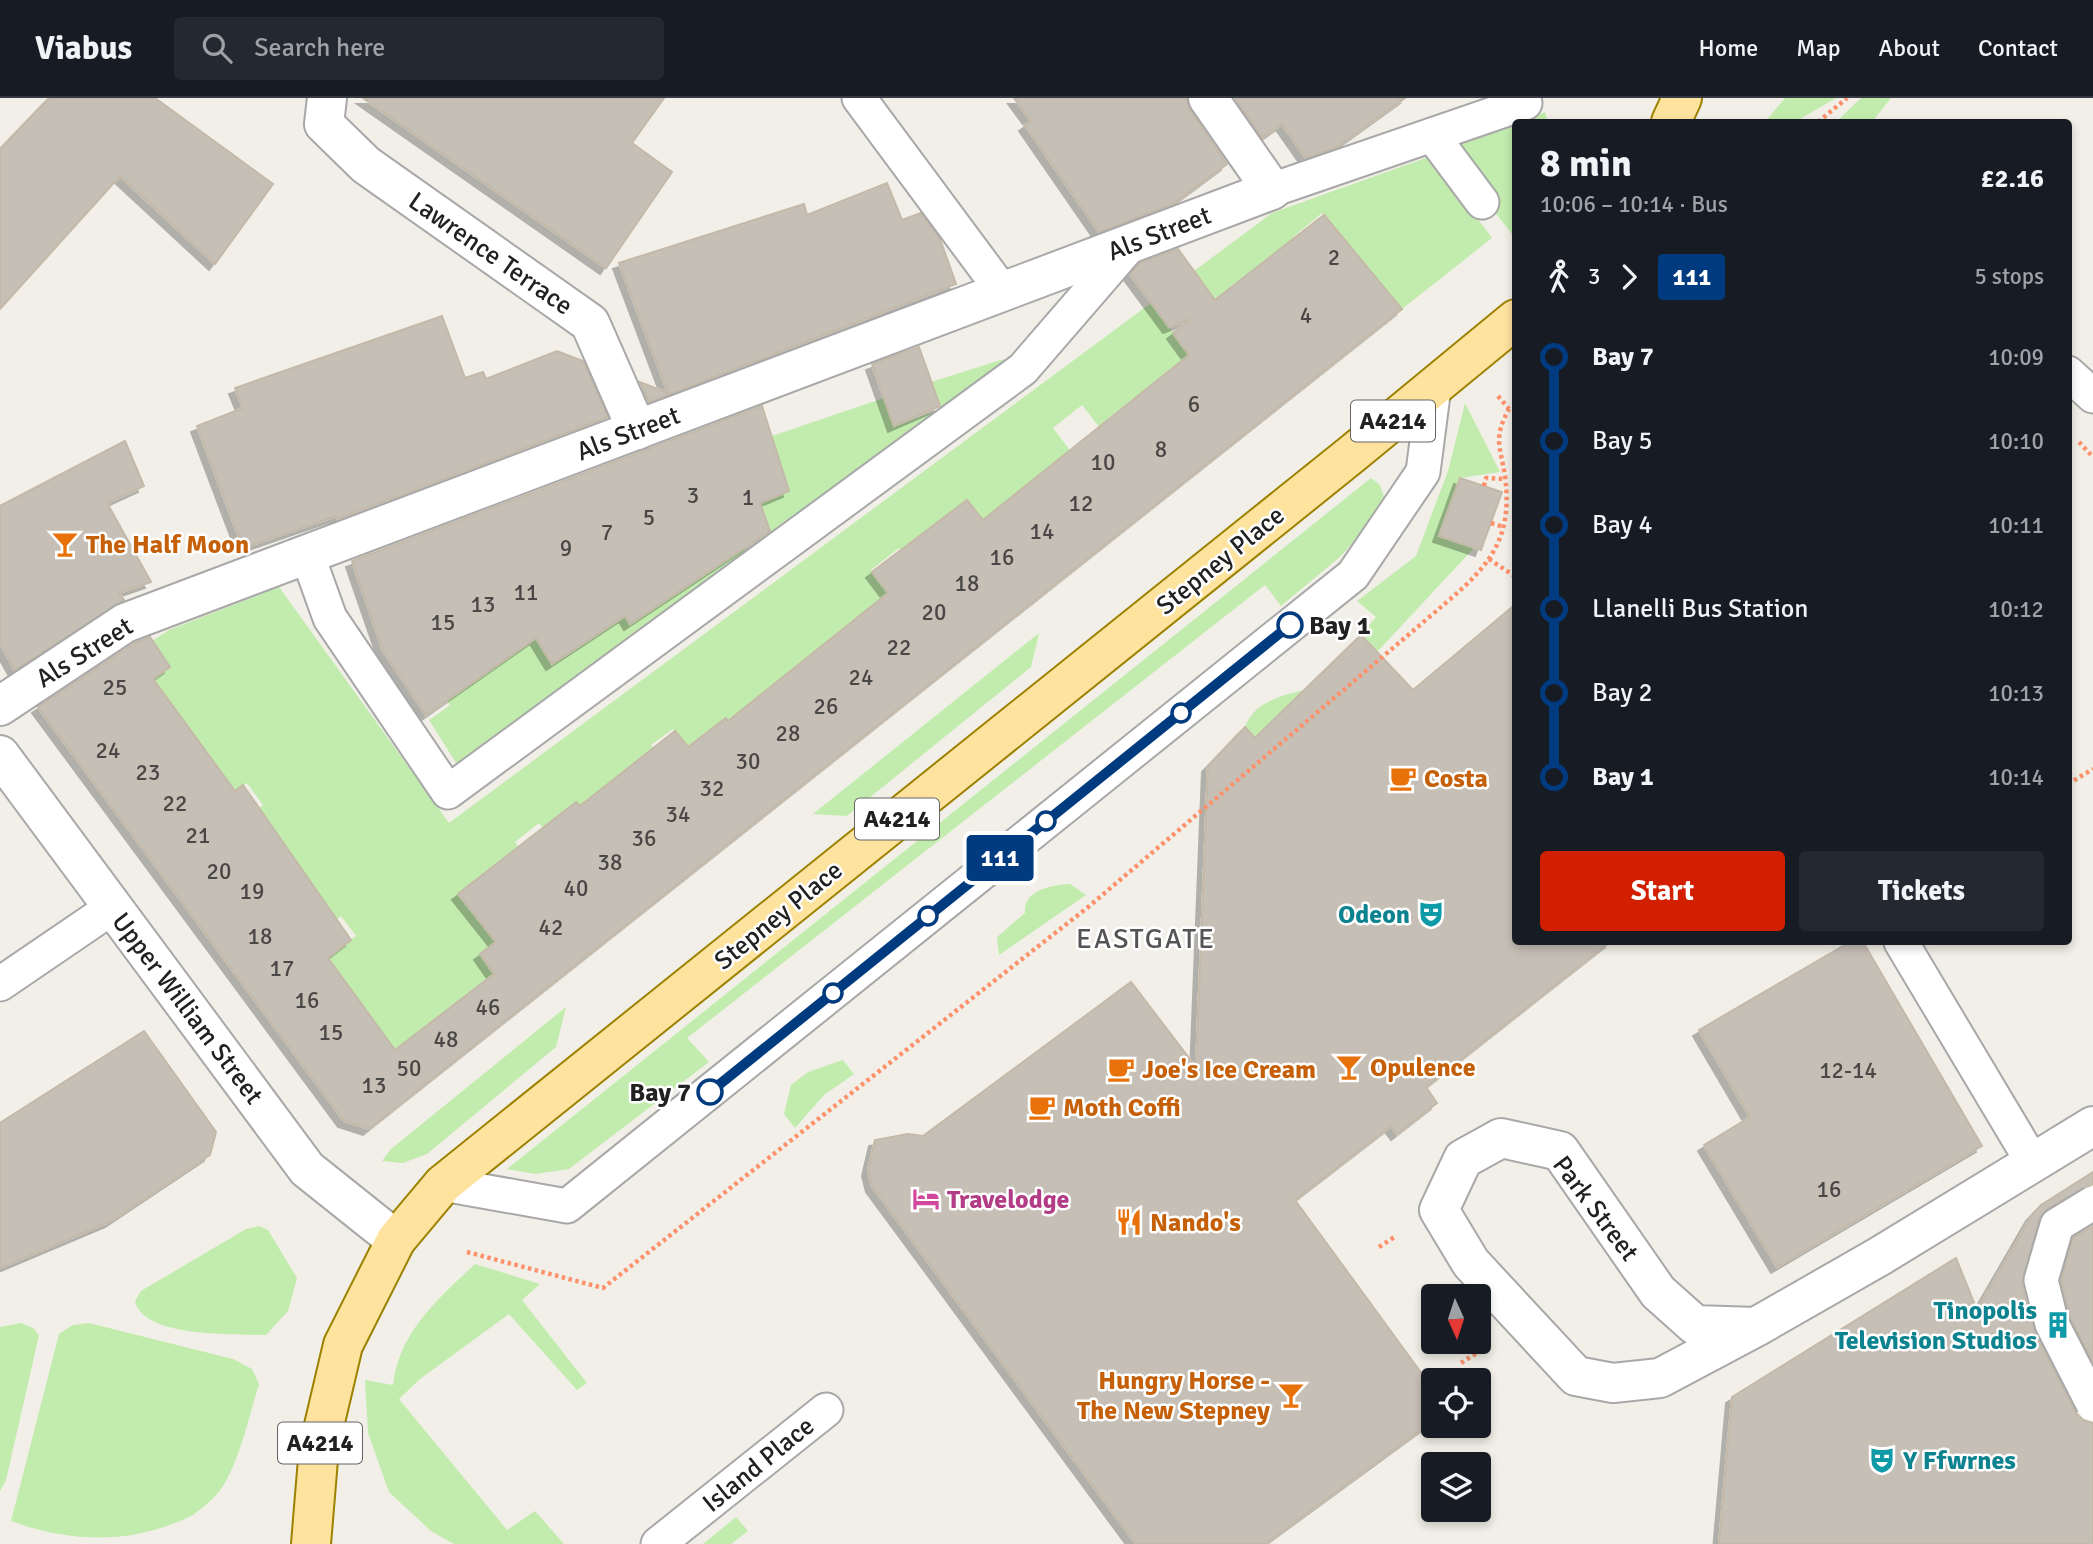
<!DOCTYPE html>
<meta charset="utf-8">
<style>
:root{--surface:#171b24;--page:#242831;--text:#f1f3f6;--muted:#9ea1a6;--line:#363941;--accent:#d11f00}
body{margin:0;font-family:Signika,sans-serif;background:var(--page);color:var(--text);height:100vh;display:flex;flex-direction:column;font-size:26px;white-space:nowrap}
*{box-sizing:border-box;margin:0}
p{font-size:23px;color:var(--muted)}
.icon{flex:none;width:38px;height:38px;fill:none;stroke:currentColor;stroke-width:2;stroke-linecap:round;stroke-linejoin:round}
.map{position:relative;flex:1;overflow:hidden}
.side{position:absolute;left:1512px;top:21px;width:560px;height:826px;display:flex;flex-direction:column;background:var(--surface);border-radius:7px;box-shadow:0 4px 10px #0003}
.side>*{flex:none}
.badge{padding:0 14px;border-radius:5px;font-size:24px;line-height:46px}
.needle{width:46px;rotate:177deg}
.fabs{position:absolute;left:1421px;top:1186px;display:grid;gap:14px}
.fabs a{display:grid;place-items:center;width:70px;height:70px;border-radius:7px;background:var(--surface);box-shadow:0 4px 10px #0003;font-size:35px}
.map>.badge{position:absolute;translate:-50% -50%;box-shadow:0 0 0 4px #fff}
.legs{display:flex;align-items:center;gap:10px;height:77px;padding:0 28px;font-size:23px}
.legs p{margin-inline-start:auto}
.headline{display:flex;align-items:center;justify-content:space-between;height:119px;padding:0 28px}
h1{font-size:38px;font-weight:700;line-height:52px}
.cta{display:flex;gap:14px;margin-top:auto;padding:14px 28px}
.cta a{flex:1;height:80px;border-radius:7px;background:var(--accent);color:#fff;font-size:28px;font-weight:700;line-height:80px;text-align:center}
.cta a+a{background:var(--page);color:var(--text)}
ul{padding:0 28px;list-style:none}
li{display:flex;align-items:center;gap:24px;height:84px;font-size:26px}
li i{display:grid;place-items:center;width:10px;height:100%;margin:0 9px;background:currentColor}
li i::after{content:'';width:18px;height:18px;margin:-9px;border:5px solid;border-radius:50%;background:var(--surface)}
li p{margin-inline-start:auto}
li:first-child i{background:linear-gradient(#0000 50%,currentColor 0)}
li:last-child i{background:linear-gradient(currentColor 50%,#0000 0)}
header{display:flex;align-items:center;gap:42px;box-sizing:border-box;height:98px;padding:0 35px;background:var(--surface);border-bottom:2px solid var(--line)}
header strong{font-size:33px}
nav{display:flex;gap:38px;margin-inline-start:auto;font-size:24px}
.search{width:490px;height:63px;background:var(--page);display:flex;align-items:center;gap:18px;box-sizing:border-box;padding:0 24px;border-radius:7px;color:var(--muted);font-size:26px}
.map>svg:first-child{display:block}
.grass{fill:#c2ecad}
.building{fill:#c6bfb6;stroke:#c4b9a9;stroke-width:2;filter:url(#shadow)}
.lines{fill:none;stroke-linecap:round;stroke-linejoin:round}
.lane-casing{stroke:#a8a8a8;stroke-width:37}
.street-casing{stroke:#a8a8a8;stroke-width:42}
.primary-casing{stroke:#9d8100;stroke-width:42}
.path{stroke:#fd916c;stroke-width:4.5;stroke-dasharray:3.5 3.5;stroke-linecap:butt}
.lane{stroke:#fff;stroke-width:33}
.street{stroke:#fff;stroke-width:38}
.primary{stroke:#fee39f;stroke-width:38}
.lane-bridge-casing{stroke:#a8a8a8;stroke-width:37;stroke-linecap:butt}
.lane-bridge{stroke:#fff;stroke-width:33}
.line-1-casing{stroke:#fff;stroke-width:16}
.line-1{stroke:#003b80;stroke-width:10}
.stop-1-dot{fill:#fff;stroke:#003b80;stroke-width:3.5}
.labels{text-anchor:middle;stroke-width:5;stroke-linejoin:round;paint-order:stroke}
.number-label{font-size:23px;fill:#4a4846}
.shield{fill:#fff;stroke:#646464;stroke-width:2}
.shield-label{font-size:24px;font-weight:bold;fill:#212121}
.street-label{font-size:26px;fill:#212121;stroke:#fff}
.food-label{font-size:26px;font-weight:bold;fill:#c56008;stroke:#fff;text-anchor:start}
.stop-label{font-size:26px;font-weight:bold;fill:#212121;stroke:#fff;text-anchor:start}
.culture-label{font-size:26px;font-weight:bold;fill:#0d838f;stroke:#fff;text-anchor:end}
.hotel-label{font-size:26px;font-weight:bold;fill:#b23c85;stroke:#fff;text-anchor:start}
.neighbourhood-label{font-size:28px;letter-spacing:2px;fill:#545454;stroke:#fff}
</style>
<header>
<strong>Viabus</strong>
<div class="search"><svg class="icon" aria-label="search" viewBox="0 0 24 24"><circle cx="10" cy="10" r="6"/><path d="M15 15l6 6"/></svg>Search here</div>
<nav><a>Home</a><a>Map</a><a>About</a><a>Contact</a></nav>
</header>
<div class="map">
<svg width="2093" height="1446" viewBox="0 0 2093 1446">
<defs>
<filter id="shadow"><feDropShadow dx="-6" dy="6" stdDeviation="0" flood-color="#0004"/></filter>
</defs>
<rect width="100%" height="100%" fill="#f1efe7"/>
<!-- grass -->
<g class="grass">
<polygon points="1785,0 1836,0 1795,24 1765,24"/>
<polygon points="1861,0 1891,0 1872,24 1836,24"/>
<polygon points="1545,14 1548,24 1516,24 1515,137 1512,136 1444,49"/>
<polygon points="1431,58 1492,140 1402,211 1322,115 1293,139 1326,179 1308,284 1300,292 1243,336 1183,261 1153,285 1184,326 1165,340 1133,301 1108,320 1140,361 1130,368 1082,307 1053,330 1095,385 967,476 929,430 909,445 947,493 938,500 899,450 871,472 915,528 866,568 839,534 741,613 765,644 753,653 726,621 712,680 673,631 651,647 693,700 616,754 576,704 552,722 591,773 581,780 539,725 515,744 555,800 508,758 459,796 496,844 480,857 495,876 379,964 361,959 386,940 326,861 356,838 341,818 287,858 274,788 300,769 268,722 251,717 263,707 247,685 192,724 114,609 170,569 152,543 169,532 279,489 449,725 1151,205 1179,243 1221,211 1194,173 1272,115"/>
<polygon points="1004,261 1006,265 771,436 760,405 789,392 772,338 884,300 895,328 941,311 931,284"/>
<polygon points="1465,305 1500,374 1460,380 1439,438 1474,450 1377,554 1361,537 1376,519 1357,503 1416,458 1448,373"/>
<polygon points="1371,380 1380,387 1384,399 1381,412 1341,458 1281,508 1265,487 687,940 709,964 569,1071 535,1076 507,1071"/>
<polygon points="727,416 746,454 458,668 429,622 450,607 406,546 499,566 517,553 512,502 552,566 567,555 554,490 590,542 608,529 579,483"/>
<polygon points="1039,535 1031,569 847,718 813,716"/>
<path d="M1304,592L1321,609L1261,646L1245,629C1254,604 1280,598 1304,592Z"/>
<path d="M1070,786L1086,797L999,857L997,839L1025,815C1023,792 1052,787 1070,786Z"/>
<polygon points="566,909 556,949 427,1056 403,1065 382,1063 391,1051"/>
<polygon points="843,962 854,976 824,997 795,1030 784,1016 791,987 808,974"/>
<path d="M259,1128L268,1132L297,1180L288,1213L266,1237C234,1236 143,1240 135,1203L141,1193L246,1131Z"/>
<path d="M475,1166L540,1186L522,1202L587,1285L577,1292L509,1216L420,1281L399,1301L507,1432L535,1413L564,1446H454L431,1433L389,1394L368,1335L365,1282L393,1287C399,1234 438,1201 475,1166Z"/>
<polygon points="21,1225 33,1230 39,1237 6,1382 0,1393 0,1229"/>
<path d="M89,1225L233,1261L252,1271L259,1286C249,1318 242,1353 226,1383C219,1397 206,1407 193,1417C135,1446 74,1446 11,1423L59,1236L73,1227Z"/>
<polygon points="736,1419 748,1433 731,1446 703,1446"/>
</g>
<!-- building -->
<g class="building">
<polygon points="49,0 155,0 273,86 215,166 120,78 0,211 0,51"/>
<polygon points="363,0 664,0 632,45 672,74 606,170"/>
<polygon points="1014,0 1186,0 1190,12 1227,66 1173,106 1099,134 1025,27 1031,23"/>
<polygon points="1235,0 1405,0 1337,49 1306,60 1282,26 1262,40"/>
<polygon points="887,85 902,122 921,115 940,141 956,186 649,304 640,284 668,295 619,165 804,106 807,117"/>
<polygon points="1324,117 1402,211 369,1031 344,1023 38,609 135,545 150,539 170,569 153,581 235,693 243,687 351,842 328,860 395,952 494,876 480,856 496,844 458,796 576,704 580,708 675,633 688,649 726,620 728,623 888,495 872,474 967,402 983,422 1189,257 1173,235 1191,221 1169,229 1130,176 1140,165 1178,151 1215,202"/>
<polygon points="442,218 465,280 483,274 486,281 557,253 583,263 608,319 337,421 336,418 243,450 197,328 243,310 235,290"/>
<polygon points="919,249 940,308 894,328 872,266"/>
<polygon points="762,308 789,393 760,405 770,433 630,526 625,518 552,566 536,540 426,617 383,553 352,463"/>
<polygon points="125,343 144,388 107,405 151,484 119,495 124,502 15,572 0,546 0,408"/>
<polygon points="1460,380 1502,394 1481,452 1439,438"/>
<polygon points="1516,506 1516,844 1610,844 1426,989 1437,1005 1397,1036 1391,1028 1295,1102 1433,1291 1433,1323 1265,1446 1136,1446 872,1088 868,1072 875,1042 908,1036 923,1038 1131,884 1196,969 1208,668 1245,629 1255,640 1361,537 1413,592"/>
<polygon points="1850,844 1863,844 1982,1048 1777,1169 1704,1047 1750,1019 1699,932"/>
<polygon points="144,933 216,1034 210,1057 111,1123 0,1170 0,1025"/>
<polygon points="2093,1074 2093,1086 2047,1111 2039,1121 2022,1186 2035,1235 2076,1315 2083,1322 2093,1325 2093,1446 1719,1446 1732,1299 1956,1160 1977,1212 2032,1117 2041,1107"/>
<polygon points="2093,1128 2093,1264 2070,1219 2061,1182 2073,1140"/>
</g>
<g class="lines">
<defs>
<g id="lane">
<polyline points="859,0 1003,194"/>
<polyline points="1432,37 1482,104"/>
<polyline points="1272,92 1525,5"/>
<polyline points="2068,275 2093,298"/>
<polyline points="307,456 330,520 448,694 1023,271 1131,146"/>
<polyline points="1901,844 2033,1065"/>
<polyline points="0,886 113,809"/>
<polyline points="443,1086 567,1108 1353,477 1423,374 1434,289"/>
<polyline points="658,1446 826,1312"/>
</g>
<g id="street">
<polyline points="327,0 324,26 366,67 590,225 637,332"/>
<polyline points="0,608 125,525 1272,92 1208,0"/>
<polyline points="0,657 307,1071 396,1142"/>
<polyline points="1756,1229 1695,1227 1658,1194 1560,1053 1501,1040 1463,1061 1439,1112 1471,1165 1576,1278 1613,1285 1660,1280 1756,1229 1880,1158 2093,1028"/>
</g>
<g id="primary">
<polyline points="1671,24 1682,0"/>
<polyline points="311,1446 319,1349 343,1247 396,1142 443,1086 1352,356 1516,221"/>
</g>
</defs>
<!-- lane casing -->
<use href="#lane" class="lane-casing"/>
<!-- street casing -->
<use href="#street" class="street-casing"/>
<!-- primary casing -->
<use href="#primary" class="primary-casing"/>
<!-- path -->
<g class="path">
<polyline points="1818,24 1847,0"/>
<polyline points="1498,298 1509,311"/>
<polyline points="2079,344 2093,359"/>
<polyline points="1484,388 1486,380 1505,381"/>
<polyline points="1491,425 1504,429"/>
<polyline points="1489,461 1516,479"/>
<polyline points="2068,686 2093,671"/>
<polyline points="1379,1149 1396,1138"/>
<path d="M467,1154L603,1190L1087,810L1427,521C1478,477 1515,452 1505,378C1500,347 1493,340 1509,311"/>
<polyline points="1461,1265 1483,1251"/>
</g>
<!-- lane -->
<use href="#lane" class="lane"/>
<!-- street -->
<use href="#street" class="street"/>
<!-- primary -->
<use href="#primary" class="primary"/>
<defs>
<polyline id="lane-bridge" points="2093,1105 2057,1127 2041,1182 2052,1226 2093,1306"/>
</defs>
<!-- lane-bridge casing -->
<use href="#lane-bridge" class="lane-bridge-casing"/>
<!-- lane-bridge -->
<use href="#lane-bridge" class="lane-bridge"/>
</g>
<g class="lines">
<defs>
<polyline id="line-1" points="710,994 1290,527"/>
</defs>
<!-- line-1 casing -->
<use href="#line-1" class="line-1-casing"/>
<!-- line-1 -->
<use href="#line-1" class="line-1"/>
</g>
<!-- icons -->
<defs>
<symbol id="bar-bare" viewBox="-9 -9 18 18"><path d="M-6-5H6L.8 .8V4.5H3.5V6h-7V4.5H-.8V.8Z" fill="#e8710a" stroke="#fff" stroke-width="2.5" paint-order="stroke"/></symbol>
<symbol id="cafe-bare" viewBox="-9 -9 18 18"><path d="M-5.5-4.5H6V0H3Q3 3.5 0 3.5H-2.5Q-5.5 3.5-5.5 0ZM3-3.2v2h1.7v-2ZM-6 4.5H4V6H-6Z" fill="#e8710a" stroke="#fff" stroke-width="2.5" paint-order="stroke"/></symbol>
<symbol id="theatre-bare" viewBox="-9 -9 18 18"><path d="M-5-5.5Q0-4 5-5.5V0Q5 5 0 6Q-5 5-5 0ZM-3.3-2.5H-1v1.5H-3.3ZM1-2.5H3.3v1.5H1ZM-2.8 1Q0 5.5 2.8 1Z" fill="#0f9aa8" stroke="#fff" stroke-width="2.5" paint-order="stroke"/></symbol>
<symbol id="hotel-bare" viewBox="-9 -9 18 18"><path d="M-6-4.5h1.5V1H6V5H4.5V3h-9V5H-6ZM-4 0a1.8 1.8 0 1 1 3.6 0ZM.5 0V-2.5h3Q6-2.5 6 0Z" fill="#d1479c" stroke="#fff" stroke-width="2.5" paint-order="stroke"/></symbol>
<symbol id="restaurant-bare" viewBox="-9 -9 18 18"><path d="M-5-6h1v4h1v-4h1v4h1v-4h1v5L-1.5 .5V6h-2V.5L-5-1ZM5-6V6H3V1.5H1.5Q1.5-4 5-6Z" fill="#e8710a" stroke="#fff" stroke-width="2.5" paint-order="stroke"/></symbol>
<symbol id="building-bare" viewBox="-9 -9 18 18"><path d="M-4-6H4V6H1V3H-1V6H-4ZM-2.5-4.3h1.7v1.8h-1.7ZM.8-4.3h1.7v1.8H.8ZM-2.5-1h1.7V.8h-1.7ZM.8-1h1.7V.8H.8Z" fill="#0f9aa8" stroke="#fff" stroke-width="2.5" paint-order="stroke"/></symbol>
</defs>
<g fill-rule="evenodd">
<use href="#bar-bare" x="46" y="427" width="38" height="38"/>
<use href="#cafe-bare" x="1384" y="661" width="38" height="38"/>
<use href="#theatre-bare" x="1412" y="797" width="38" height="38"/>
<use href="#bar-bare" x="1330" y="950" width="38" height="38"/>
<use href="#cafe-bare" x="1102" y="952" width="38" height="38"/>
<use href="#cafe-bare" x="1023" y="990" width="38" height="38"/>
<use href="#hotel-bare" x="907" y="1082" width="38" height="38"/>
<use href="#restaurant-bare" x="1110" y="1105" width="38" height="38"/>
<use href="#building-bare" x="2039" y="1208" width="38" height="38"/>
<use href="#bar-bare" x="1272" y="1278" width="38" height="38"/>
<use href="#theatre-bare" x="1863" y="1343" width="38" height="38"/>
</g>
<!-- markers -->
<g class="stop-1-dot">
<circle cx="1290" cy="527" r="12"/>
<circle cx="1181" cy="615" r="9"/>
<circle cx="1046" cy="723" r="9"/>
<circle cx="928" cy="818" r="9"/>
<circle cx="833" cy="895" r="9"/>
<circle cx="710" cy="994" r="12"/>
</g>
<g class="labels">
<!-- number labels -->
<g class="number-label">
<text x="1334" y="167">2</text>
<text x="1306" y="225">4</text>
<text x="1194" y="314">6</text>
<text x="1161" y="359">8</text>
<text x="1103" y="372">10</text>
<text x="693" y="405">3</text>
<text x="748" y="407">1</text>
<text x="1081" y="413">12</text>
<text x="649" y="427">5</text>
<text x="1042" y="441">14</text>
<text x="607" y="442">7</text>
<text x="566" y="458">9</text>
<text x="1002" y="467">16</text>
<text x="967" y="493">18</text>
<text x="526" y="502">11</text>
<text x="483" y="514">13</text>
<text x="934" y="522">20</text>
<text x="443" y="532">15</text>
<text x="899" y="557">22</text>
<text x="861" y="587">24</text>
<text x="115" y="597">25</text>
<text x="826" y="616">26</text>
<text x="788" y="643">28</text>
<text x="108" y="660">24</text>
<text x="748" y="671">30</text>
<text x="148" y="682">23</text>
<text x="712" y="698">32</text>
<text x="175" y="713">22</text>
<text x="678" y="724">34</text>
<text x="198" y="745">21</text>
<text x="644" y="748">36</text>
<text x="610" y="772">38</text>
<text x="219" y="781">20</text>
<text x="576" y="798">40</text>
<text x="252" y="801">19</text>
<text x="551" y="837">42</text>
<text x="260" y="846">18</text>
<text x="282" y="878">17</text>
<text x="307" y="910">16</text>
<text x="488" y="917">46</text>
<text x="331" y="942">15</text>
<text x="446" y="949">48</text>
<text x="409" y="978">50</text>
<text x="1848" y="980">12-14</text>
<text x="374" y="995">13</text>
<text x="1829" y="1099">16</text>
</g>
<!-- shield labels -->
<g class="shield">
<rect x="1351" y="302.5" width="84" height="41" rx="5"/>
<rect x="855" y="700.5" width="84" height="41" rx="5"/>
<rect x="278" y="1324.5" width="84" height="41" rx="5"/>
</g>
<g class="shield-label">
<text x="1393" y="331">A4214</text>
<text x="897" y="729">A4214</text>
<text x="320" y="1353">A4214</text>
</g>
<!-- street labels -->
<g class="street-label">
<text transform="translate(1159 135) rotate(-21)" y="9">Als Street</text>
<text transform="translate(491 155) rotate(35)" y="9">Lawrence Terrace</text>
<text transform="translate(628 335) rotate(-21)" y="9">Als Street</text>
<text transform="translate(1220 462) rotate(-39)" y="9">Stepney Place</text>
<text transform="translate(84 554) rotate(-32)" y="9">Als Street</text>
<text transform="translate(778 817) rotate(-39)" y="9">Stepney Place</text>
<text transform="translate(188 910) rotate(53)" y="9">Upper William Street</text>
<text transform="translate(1596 1110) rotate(53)" y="9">Park Street</text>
<text transform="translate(758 1366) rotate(-39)" y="9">Island Place</text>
</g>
<!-- food labels -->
<g class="food-label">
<text x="86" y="455">The Half Moon</text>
<text x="1424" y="689">Costa</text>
<text x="1370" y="978">Opulence</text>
<text x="1142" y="980">Joe's Ice Cream</text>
<text x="1063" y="1018">Moth Coffi</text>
<text x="1150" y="1133">Nando's</text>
<text x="1270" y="1291" text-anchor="end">Hungry Horse -<tspan x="1270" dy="30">The New Stepney</tspan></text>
</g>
<!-- stop labels -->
<g class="stop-label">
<text x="1309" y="536">Bay 1</text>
<text x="691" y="1003" text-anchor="end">Bay 7</text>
</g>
<!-- culture labels -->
<g class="culture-label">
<text x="1410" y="825">Odeon</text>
<text x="2037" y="1221">Tinopolis<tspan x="2037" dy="30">Television Studios</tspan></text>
<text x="1903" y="1371" text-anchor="start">Y Ffwrnes</text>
</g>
<!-- hotel labels -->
<g class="hotel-label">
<text x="947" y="1110">Travelodge</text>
</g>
<!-- neighbourhood labels -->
<g class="neighbourhood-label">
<text x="1146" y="850">EASTGATE</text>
</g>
</g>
</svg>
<div class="fabs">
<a><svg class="needle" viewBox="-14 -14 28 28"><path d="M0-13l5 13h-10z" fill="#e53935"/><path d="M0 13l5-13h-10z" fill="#9ea1a6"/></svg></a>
<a><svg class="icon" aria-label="locate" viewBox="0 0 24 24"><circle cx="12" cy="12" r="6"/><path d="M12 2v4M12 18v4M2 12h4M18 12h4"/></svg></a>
<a><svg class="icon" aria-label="layers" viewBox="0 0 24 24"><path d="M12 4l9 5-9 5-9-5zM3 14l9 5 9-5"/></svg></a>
</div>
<b class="badge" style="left:1000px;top:760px;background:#003b80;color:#fff">111</b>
<section class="side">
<div class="headline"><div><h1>8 min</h1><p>10:06 – 10:14 · Bus</p></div><b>£2.16</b></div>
<div class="legs"><svg class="icon" aria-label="walk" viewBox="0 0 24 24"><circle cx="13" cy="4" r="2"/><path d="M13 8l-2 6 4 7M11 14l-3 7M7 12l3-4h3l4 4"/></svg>3<svg class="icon" aria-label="forward" viewBox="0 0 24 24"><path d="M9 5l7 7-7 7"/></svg><b class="badge" style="background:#003b80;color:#fff">111</b><p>5 stops</p></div>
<ul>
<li><i style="color:#003b80"></i><b>Bay 7</b><p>10:09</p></li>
<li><i style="color:#003b80"></i><span>Bay 5</span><p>10:10</p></li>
<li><i style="color:#003b80"></i><span>Bay 4</span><p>10:11</p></li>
<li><i style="color:#003b80"></i><span>Llanelli Bus Station</span><p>10:12</p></li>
<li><i style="color:#003b80"></i><span>Bay 2</span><p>10:13</p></li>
<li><i style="color:#003b80"></i><b>Bay 1</b><p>10:14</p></li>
</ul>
<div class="cta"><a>Start</a><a>Tickets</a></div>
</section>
</div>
